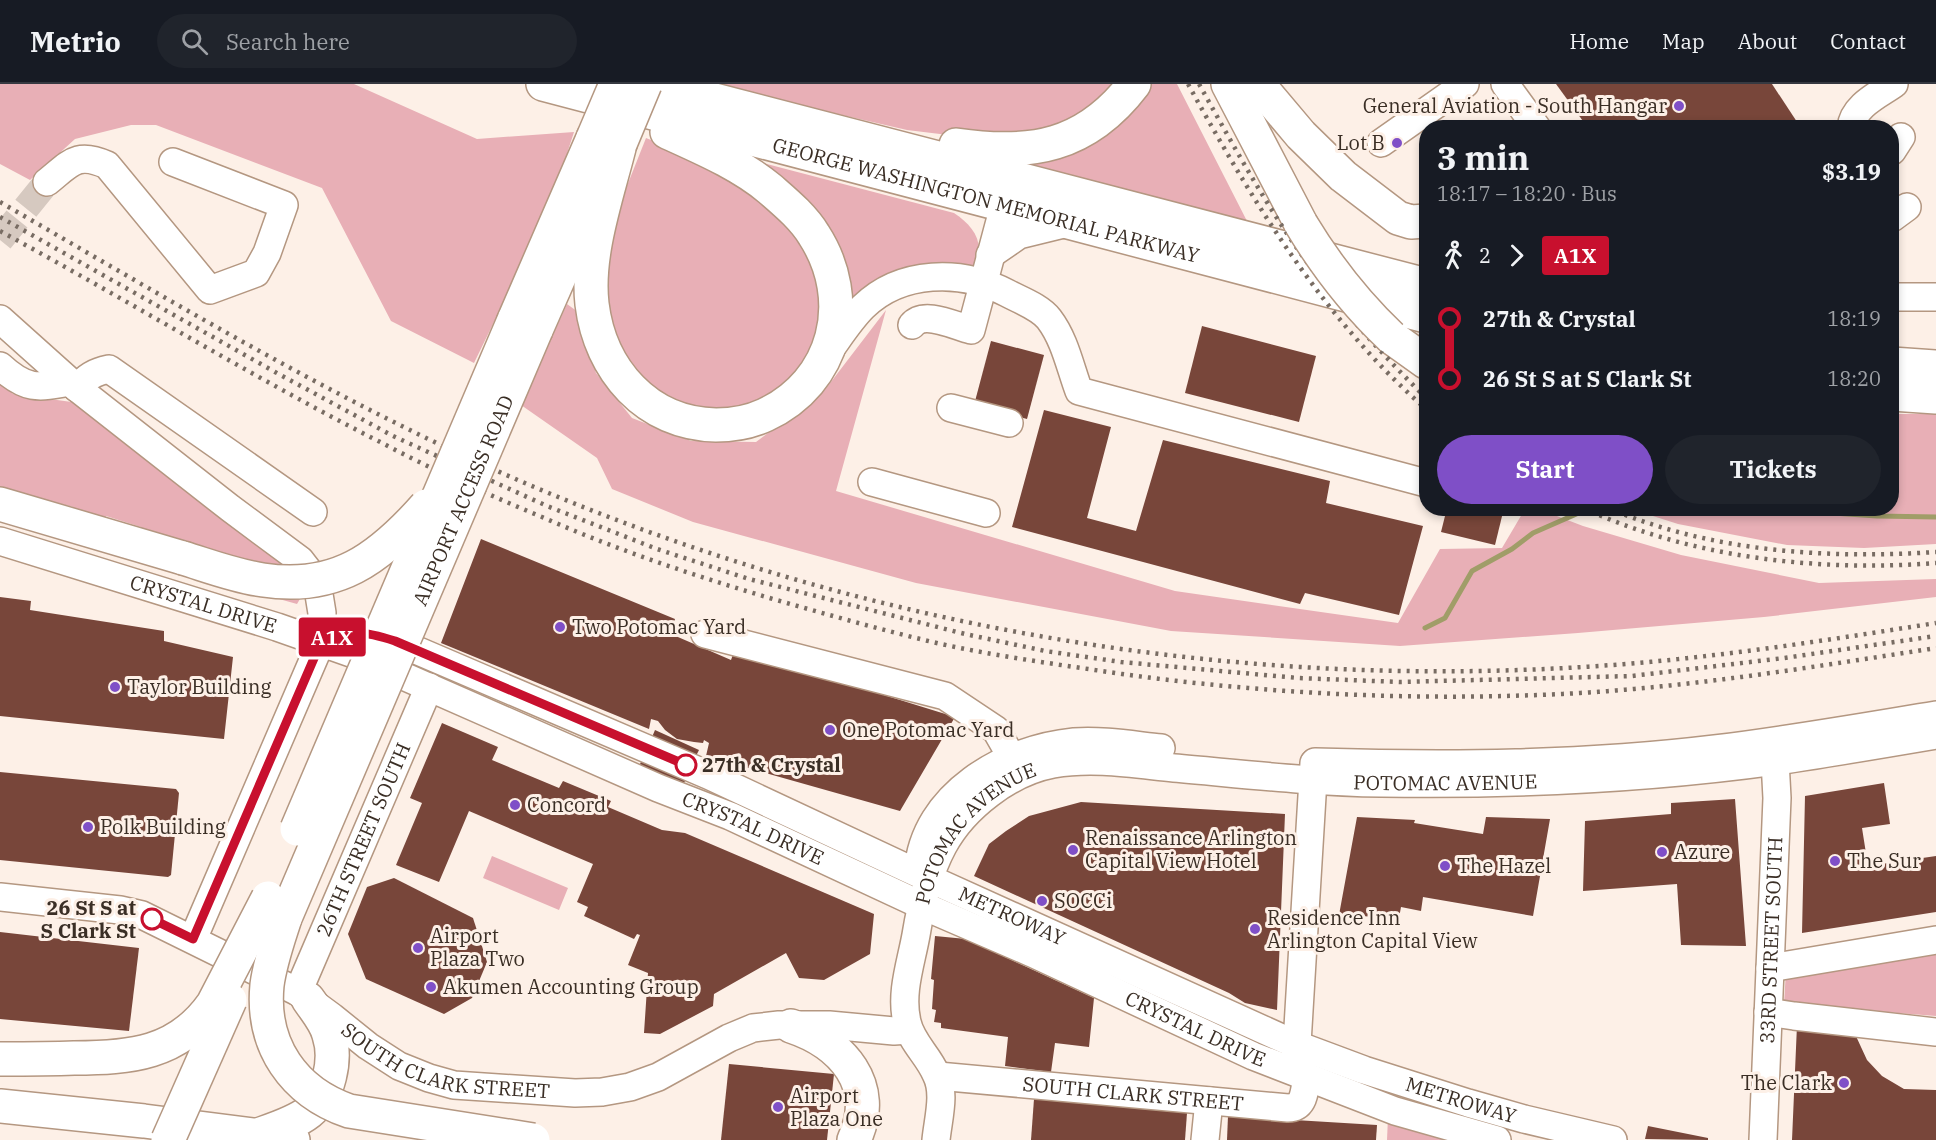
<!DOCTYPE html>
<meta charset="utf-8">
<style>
:root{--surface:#171b24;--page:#20242c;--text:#f1f3f6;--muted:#9ea1a6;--line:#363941;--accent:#7f4fc7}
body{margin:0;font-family:"IBM Plex Serif",serif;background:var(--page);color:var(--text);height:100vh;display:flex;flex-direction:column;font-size:22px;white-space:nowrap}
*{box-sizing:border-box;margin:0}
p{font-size:20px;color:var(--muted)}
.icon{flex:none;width:33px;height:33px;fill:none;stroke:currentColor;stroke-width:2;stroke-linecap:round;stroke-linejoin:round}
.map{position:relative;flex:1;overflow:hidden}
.details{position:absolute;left:1419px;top:36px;width:480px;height:396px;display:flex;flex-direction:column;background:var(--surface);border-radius:24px;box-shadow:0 3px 9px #0003}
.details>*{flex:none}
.badge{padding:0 12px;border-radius:4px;font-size:21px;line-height:39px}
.map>.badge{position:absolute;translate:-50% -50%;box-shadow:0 0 0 3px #fff}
.legs{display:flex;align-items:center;gap:9px;height:66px;padding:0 18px;font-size:20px}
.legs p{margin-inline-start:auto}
.summary{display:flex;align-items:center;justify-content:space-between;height:102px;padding:0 18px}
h1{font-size:33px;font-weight:700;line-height:45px}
.action{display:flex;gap:12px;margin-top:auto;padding:12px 18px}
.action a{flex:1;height:69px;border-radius:36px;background:var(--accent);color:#fff;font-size:24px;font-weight:700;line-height:69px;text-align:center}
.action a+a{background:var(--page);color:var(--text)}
ul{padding:0 18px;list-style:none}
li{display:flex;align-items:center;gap:21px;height:60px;font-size:22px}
li i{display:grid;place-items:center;width:9px;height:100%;margin:0 8px;background:currentColor}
li i::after{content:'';width:15px;height:15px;margin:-8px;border:4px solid;border-radius:50%;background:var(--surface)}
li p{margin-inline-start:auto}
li:first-child i{background:linear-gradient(#0000 50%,currentColor 0)}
li:last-child i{background:linear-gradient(currentColor 50%,#0000 0)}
header{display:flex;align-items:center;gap:36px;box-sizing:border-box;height:84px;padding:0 30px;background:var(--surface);border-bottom:2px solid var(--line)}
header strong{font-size:28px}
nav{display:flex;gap:33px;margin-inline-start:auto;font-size:21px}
.search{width:420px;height:54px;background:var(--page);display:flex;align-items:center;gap:15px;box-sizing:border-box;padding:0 21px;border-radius:33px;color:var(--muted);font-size:22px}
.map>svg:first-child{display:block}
.green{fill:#e8afb6}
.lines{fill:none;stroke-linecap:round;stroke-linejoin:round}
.stream{stroke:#a09d68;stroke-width:5}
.building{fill:#78463a}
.minor-tunnel{stroke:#d6c9c0;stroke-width:27;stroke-dasharray:27 14;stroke-linecap:butt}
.minor-casing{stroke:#b49781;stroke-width:30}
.major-casing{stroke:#b49781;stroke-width:36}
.highway-casing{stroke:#b49781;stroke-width:36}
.minor{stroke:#fff;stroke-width:27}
.major{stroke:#fff;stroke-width:33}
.highway{stroke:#fff;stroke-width:33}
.rail{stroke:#786c63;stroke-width:4.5;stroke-dasharray:3 6;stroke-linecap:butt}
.major-bridge-casing{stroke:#b49781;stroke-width:36;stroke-linecap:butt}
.highway-bridge-casing{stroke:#b49781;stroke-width:36;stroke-linecap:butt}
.major-bridge{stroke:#fff;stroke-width:33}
.highway-bridge{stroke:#fff;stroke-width:33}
.line-1-casing{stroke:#fff;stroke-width:14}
.line-1{stroke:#c8102e;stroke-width:9}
.poi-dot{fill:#7f4fc7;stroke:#fdf0e7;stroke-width:2}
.stop-1-dot{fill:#fff;stroke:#c8102e;stroke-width:3}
.labels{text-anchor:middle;stroke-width:6;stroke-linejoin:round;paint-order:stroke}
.poi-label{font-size:20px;fill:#3a2e25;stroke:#fdf0e7;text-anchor:start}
.street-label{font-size:20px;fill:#3a2e25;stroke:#fdf0e7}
.stop-label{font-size:20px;font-weight:bold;fill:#3a2e25;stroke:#fdf0e7;text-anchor:start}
</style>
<header>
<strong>Metrio</strong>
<div class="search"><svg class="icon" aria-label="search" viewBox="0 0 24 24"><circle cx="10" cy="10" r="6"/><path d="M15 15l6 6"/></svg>Search here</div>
<nav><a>Home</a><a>Map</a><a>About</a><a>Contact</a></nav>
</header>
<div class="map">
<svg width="1936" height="1056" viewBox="0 0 1936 1056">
<rect width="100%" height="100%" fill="#fdf0e7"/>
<!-- green -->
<g class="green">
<polygon points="0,0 354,0 477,55 574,48 549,125 474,279 391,237 322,104 156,41 131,41 75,55 30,96 0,80"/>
<polygon points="708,0 1118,0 1075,38 1006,58 907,46"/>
<polygon points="1145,0 1177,0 1249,141 962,70 1012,73"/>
<polygon points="646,54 719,83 775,122 815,167 827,240 804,289 760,324 706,334 656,314 622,280 604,235 604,180 619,122"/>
<path d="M751,76L954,129C974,142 988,162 972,185L846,233Z"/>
<polygon points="567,220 578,228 596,289 632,334 691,357 756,358 824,307 886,226 836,407 1175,507 1398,539 1440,465 1502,464 1525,425 1536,424 1583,442 1681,471 1819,499 1936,495 1936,513 1764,533 1578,549 1400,562 1171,547 916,499 693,438 612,405 597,374 521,321"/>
<polygon points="0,297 13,310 79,319 285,477 304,508 297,520 221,499 140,447 141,443 106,432 104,437 73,428 73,423 0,404"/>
<polygon points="1892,330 1936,330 1936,460 1864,464 1787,461 1678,440 1631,425 1892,424"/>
<polygon points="492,772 568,804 559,826 483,794"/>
<polygon points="1936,863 1936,932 1784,920 1786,887"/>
<polygon points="1388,1033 1457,1056 1387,1056"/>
</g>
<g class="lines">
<!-- stream -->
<g class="stream">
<polyline points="1707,424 1773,425 1877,432 1936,433"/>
<polyline points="1425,544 1445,534 1472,487 1512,465 1533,449 1590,424"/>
</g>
</g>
<!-- building -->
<g class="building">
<polygon points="1556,0 1772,0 1801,44 1588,44"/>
<polygon points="1202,242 1316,272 1299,338 1185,309"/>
<polygon points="991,257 1044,271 1027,335 974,321"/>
<polygon points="1044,326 1111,343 1087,434 1136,447 1163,356 1330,397 1326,419 1423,442 1399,531 1305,509 1300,520 1012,443"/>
<polygon points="1447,424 1504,424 1495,461 1441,448"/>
<polygon points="481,455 675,535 671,550 731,576 735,565 955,633 900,727 706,672 709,659 704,656 703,659 694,658 677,655 665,646 658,637 651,635 649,645 441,559"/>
<polygon points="0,513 31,517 30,526 164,547 164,557 233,573 224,655 0,632"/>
<polygon points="442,639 498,663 492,676 559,704 563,697 611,717 608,723 662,746 685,749 874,830 870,870 824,896 799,894 786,869 714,910 713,922 660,950 644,949 648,889 628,881 640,851 637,850 634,855 584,832 588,823 577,818 593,780 469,727 439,798 396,781 422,719 410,714"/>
<polygon points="655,646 699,666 693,678 650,658"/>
<polygon points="644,672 687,692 682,704 638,684"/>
<polygon points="0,688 176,705 179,709 171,791 168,793 0,776"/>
<polygon points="1884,699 1890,740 1862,744 1868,782 1936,772 1936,828 1802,849 1805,712"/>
<polygon points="1735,715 1746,862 1681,861 1677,800 1583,807 1585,737 1671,730 1671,719"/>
<polygon points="1081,718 1285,730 1277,926 1245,919 1229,909 974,792 989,760 1006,747 1029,732"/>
<polygon points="1357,733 1415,736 1414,739 1483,750 1486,733 1550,735 1533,832 1423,813 1421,827 1401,823 1399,834 1339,831"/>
<polygon points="394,794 473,834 487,878 472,914 444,930 366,895 348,850 367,803"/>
<polygon points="0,848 139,864 129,947 0,935"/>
<polygon points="935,852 966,855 1094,914 1089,963 1055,959 1051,988 1005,982 1008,953 941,944 941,939 934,938 936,926 932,925 934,896 931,895"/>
<polygon points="1797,941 1855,950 1867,976 1882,992 1904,1005 1936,1006 1936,1056 1792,1056"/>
<polygon points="729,980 834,990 827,1056 721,1056"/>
<polygon points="1034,1015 1187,1029 1185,1056 1031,1056"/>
<polygon points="1228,1032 1377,1041 1376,1056 1227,1056"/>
<polygon points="1648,1042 1708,1054 1708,1056 1645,1055"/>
</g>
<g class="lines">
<!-- minor-tunnel -->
<polyline class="minor-tunnel" points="0,156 47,98"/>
<defs>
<g id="minor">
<polyline points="1505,0 1537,44"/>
<path d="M1851,44C1853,22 1878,11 1894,0"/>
<polyline points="1381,59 1465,0"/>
<polyline points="1892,67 1901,53"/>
<path d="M47,98C70,80 76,67 107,81L210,206L256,189L267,169L284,121L173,78"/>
<polyline points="1892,134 1907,123"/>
<polyline points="990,171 1019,151 1068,139"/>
<polyline points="1892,213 1936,213"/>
<polyline points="0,235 77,304 230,424 300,476 317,498 322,529 321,558 193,855"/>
<path d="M912,241C924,226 955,242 971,246L1004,122L1015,104"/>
<path d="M829,267C840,252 850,236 863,223C901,186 961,185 1007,209C1020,216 1040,223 1049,235C1065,256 1070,283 1079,307L1426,399"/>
<path d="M0,282C26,306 37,304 70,298"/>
<path d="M77,304C87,293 94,288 109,285L313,428"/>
<polyline points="951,324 1009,339"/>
<polyline points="872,398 986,429"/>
<path id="s1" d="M0,457L277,543L351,569L658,704L730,732L921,821L1032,869L1253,972L1395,1027L1497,1056"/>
<polyline points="705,550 945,612 996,646 1012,674 1018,690"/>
<path id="s2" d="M321,558C351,545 365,547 395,557L708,691L928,794L1297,961L1364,986L1468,1019L1524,1035L1613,1056"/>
<path d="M1315,678C1449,682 1583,681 1715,665C1789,656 1863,643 1936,631"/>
<path d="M918,787C924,710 1004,665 1074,658C1103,656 1132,661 1161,664"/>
<path id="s3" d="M0,813L120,826L142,831L298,908L332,933L368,962L399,982L429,994L454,1001L575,1009L602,1008L630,1003L658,993L729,954L753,944L779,941H829L894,947L909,946"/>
<polyline points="1770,884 1936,856"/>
<path id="s4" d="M298,908L429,603"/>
<polyline points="1768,928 1794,932 1936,948"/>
<polyline points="1296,976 1314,679"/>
<path id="s5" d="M938,992L1288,1024C1305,1024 1304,1007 1307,993"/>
<path id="s6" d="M936,1056C938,1035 946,1009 936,990C928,971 911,958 907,938C900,909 911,879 916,851C921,820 928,790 943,762C964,723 1010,688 1053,680C1093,673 1134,680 1174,684C1243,690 1312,698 1381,699C1513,701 1646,695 1777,677C1830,669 1883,660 1936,651"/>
<polyline points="1205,1056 1209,1017"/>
<path id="s7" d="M1763,1056L1777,714L1774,658"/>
</g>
<g id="major">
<polyline points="1258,0 1301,51 1343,92 1398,134 1411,138 1426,137"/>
<polyline points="514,236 593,54"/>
<polyline points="536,246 602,96"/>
<polyline points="0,420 183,474"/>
</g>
<g id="highway">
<path id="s8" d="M543,0L1426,232"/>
<polyline points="653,0 1426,201"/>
<polyline points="1228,0 1301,140"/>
<path d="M620,60C608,109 586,169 592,220C600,286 647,340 716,341C733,341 750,338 765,331C836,298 856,216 814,151C803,133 786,119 770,105C740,80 702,64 667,48"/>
<path d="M956,61C1031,72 1086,63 1134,0"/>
<polyline points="1391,253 1426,278"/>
<polyline points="1892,280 1936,283"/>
<polyline points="1892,310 1936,313"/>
<path d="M791,942C842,959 880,1001 854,1056"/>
<polyline points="0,1022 144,1037 293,1056"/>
<path d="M258,1051C275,1045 295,1039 309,1028C329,1012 337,975 329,951C326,938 316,927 308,915"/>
</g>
</defs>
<!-- minor casing -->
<use href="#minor" class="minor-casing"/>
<!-- major casing -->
<use href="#major" class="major-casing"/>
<!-- highway casing -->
<use href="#highway" class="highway-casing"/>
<!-- minor -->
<use href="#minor" class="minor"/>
<!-- major -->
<use href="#major" class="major"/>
<!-- highway -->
<use href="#highway" class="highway"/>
<!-- rail -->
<g class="rail">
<path d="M1188,0C1253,118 1324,236 1426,325"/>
<path d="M1199,0C1228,52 1257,105 1290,154C1329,212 1375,263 1424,312"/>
<path d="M0,118C180,222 359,331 551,410C885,548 1250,608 1612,581C1721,573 1828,556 1936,539"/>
<polyline points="0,133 275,288 393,352 547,422 657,465 749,495 965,550 1045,567 1121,578 1298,594 1400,598 1632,592 1784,574 1936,552"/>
<path d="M0,147C129,217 254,294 384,360C435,387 489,411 542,433C617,466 695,492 773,515C829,531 885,547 941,560C1001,573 1062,581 1122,590C1268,610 1414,617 1561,610C1687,604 1812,583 1936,564"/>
<path d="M1583,424C1692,474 1818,488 1936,479"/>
<path d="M1608,424C1712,468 1825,475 1936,468"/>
</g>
<defs>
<g id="major-bridge">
<polyline points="593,54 616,0"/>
<polyline points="620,60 645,0"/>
<path d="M183,474C209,482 235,492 263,496C336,507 379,475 426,422"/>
<polyline points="297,745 514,236"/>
<path id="s9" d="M285,834L536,246"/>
</g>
<g id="highway-bridge">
<path d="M1301,140C1327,183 1355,219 1391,253"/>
<path d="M285,834C278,856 270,878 267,901C261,962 294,1008 349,1027L533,1056"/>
<path d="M0,975C25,975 49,975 74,974C130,974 178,970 213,920L268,814"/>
<polyline points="168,1056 230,916"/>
</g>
</defs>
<!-- major-bridge casing -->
<use href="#major-bridge" class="major-bridge-casing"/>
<!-- highway-bridge casing -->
<use href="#highway-bridge" class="highway-bridge-casing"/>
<!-- major-bridge -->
<use href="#major-bridge" class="major-bridge"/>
<!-- highway-bridge -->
<use href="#highway-bridge" class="highway-bridge"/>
</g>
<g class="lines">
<defs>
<path id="line-1" d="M152,835L193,855L321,558C351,545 364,547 395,557L686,681"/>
</defs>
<!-- line-1 casing -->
<use href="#line-1" class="line-1-casing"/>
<!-- line-1 -->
<use href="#line-1" class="line-1"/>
</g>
<!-- markers -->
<g class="poi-dot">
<circle cx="1679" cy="22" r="6"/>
<circle cx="1397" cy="59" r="6"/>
<circle cx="560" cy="543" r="6"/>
<circle cx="115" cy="603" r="6"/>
<circle cx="830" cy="646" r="6"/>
<circle cx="515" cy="721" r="6"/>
<circle cx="88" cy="743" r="6"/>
<circle cx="1073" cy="766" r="6"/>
<circle cx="1662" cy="768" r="6"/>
<circle cx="1835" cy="777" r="6"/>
<circle cx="1445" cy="782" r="6"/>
<circle cx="1042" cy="817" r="6"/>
<circle cx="1255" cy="845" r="6"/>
<circle cx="418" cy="864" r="6"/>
<circle cx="431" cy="903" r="6"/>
<circle cx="1844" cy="999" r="6"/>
<circle cx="778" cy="1023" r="6"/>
</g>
<g class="stop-1-dot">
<circle cx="686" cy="681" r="10"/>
<circle cx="152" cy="835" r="10"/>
</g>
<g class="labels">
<!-- poi labels -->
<g class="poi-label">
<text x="1667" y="29" text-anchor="end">General Aviation - South Hangar</text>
<text x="1385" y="66" text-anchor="end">Lot B</text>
<text x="572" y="550">Two Potomac Yard</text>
<text x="127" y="610">Taylor Building</text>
<text x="842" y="653">One Potomac Yard</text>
<text x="527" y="728">Concord</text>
<text x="100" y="750">Polk Building</text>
<text x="1085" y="761">Renaissance Arlington<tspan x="1085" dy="23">Capital View Hotel</tspan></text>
<text x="1674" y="775">Azure</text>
<text x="1847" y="784">The Sur</text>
<text x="1457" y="789">The Hazel</text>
<text x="1054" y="824">SOCCi</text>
<text x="1267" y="841">Residence Inn<tspan x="1267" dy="23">Arlington Capital View</tspan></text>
<text x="430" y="859">Airport<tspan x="430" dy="23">Plaza Two</tspan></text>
<text x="443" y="910">Akumen Accounting Group</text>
<text x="1832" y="1006" text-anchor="end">The Clark</text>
<text x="790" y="1019">Airport<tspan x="790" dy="23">Plaza One</tspan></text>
</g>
<!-- street labels -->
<g class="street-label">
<text dy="7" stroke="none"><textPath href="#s8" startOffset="458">GEORGE WASHINGTON MEMORIAL PARKWAY</textPath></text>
<text dy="7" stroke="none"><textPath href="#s9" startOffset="454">AIRPORT ACCESS ROAD</textPath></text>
<text dy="7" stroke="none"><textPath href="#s1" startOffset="213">CRYSTAL DRIVE</textPath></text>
<text dy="7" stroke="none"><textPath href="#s6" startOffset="843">POTOMAC AVENUE</textPath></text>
<text dy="7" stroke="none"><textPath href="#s1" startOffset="807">CRYSTAL DRIVE</textPath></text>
<text dy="7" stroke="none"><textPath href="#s6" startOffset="339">POTOMAC AVENUE</textPath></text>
<text dy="7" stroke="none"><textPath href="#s4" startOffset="166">26TH STREET SOUTH</textPath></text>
<text dy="7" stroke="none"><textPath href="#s2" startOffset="752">METROWAY</textPath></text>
<text dy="7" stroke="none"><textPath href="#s7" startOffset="200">33RD STREET SOUTH</textPath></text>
<text dy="7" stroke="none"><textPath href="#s1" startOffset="1293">CRYSTAL DRIVE</textPath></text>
<text dy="7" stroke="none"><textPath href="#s3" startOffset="486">SOUTH CLARK STREET</textPath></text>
<text dy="7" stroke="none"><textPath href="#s5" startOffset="196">SOUTH CLARK STREET</textPath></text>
<text dy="7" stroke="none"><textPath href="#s2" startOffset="1238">METROWAY</textPath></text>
</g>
<!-- stop labels -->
<g class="stop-label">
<text x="702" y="688">27th &amp; Crystal</text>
<text x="136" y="831" text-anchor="end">26 St S at<tspan x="136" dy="23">S Clark St</tspan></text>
</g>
</g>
</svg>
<b class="badge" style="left:332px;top:553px;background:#c8102e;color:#fff">A1X</b>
<section class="details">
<div class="summary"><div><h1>3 min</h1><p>18:17 – 18:20 · Bus</p></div><b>$3.19</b></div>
<div class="legs"><svg class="icon" aria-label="walk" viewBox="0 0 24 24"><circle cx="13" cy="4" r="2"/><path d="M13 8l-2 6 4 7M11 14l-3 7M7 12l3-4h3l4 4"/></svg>2<svg class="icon" aria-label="forward" viewBox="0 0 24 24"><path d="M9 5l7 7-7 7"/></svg><b class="badge" style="background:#c8102e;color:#fff">A1X</b></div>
<ul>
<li><i style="color:#c8102e"></i><b>27th &amp; Crystal</b><p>18:19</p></li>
<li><i style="color:#c8102e"></i><b>26 St S at S Clark St</b><p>18:20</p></li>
</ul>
<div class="action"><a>Start</a><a>Tickets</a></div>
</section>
</div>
